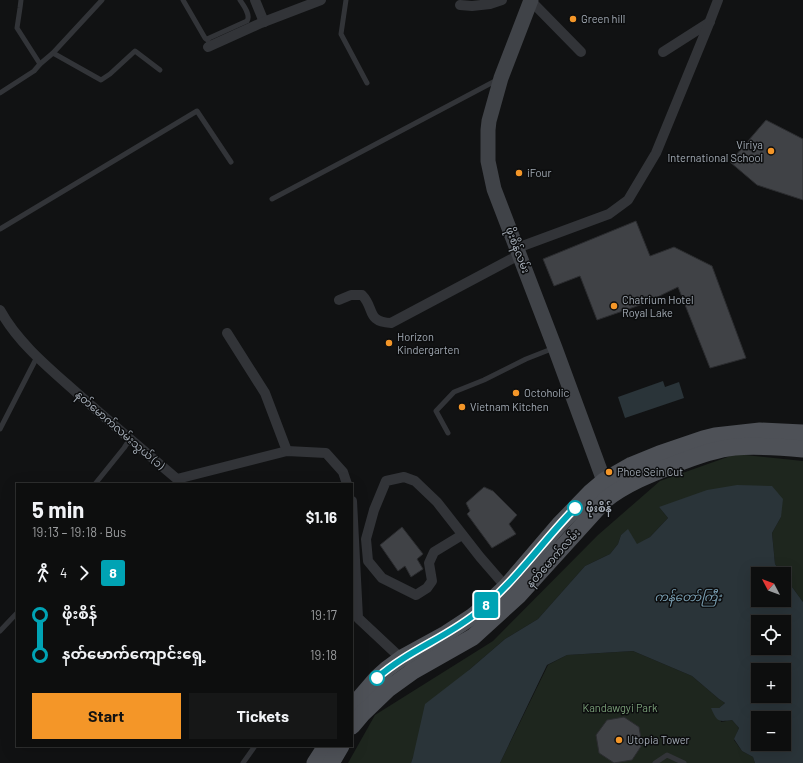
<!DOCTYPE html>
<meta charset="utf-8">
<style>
:root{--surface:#0d0e0e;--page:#161717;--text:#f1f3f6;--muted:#9a9c9e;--line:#2d2e2e;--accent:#f49628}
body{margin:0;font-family:Barlow,"Noto Sans Myanmar",sans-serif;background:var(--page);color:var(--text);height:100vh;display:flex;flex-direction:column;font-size:15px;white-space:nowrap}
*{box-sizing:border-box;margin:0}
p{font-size:13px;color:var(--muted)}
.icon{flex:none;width:22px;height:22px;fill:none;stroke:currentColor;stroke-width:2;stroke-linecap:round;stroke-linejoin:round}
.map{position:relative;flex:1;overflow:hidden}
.panel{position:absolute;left:16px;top:483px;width:337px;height:264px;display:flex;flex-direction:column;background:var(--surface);border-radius:0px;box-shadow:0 4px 16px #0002,0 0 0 1px var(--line)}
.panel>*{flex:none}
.badge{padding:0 8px;border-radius:3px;font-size:14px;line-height:26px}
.needle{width:26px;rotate:311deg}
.tools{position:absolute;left:751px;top:567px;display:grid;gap:8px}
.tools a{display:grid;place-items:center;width:40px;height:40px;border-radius:0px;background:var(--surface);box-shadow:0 4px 16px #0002,0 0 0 1px var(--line);font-size:20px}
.map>.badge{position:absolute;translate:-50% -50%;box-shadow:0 0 0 2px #fff}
.legs{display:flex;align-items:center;gap:6px;height:44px;padding:0 16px;font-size:13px}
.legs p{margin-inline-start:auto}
.overview{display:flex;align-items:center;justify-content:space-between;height:68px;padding:0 16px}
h1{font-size:22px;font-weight:700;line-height:30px}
.action{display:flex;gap:8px;margin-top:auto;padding:8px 16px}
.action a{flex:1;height:46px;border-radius:0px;background:var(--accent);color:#111;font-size:16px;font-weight:700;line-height:46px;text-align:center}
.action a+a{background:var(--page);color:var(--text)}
ul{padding:0 16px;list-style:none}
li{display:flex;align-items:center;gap:14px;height:40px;font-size:15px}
li i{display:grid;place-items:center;width:6px;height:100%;margin:0 5px;background:currentColor}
li i::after{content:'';width:10px;height:10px;margin:-5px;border:3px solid;border-radius:50%;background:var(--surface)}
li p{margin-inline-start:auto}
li:first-child i{background:linear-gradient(#0000 50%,currentColor 0)}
li:last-child i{background:linear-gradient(currentColor 50%,#0000 0)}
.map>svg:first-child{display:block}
.green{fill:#1e261e}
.water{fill:#2a3439;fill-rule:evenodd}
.building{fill:#404246;stroke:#2b2c2f}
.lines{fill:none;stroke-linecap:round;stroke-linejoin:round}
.service{stroke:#323438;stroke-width:5}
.minor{stroke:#323438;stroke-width:10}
.secondary{stroke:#404348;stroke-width:15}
.primary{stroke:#4e5157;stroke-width:17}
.line-1-casing{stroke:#fff;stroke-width:9}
.line-1{stroke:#00a3b4;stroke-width:6}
.poi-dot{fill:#f49628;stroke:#0c0d0e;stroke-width:1.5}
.stop-1-dot{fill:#fff;stroke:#00a3b4;stroke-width:2}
.labels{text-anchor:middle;stroke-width:3;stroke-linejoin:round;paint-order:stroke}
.poi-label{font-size:11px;fill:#a2aab4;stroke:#0c0d0e;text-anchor:start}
.street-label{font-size:11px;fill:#a2aab4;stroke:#0c0d0e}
.stop-label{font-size:11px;font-weight:bold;fill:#a2aab4;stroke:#0c0d0e;text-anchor:start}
.park-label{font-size:11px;fill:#7ba079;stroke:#0c0d0e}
.water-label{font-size:12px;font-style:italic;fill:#789db0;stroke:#0c0d0e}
</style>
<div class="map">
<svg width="803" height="763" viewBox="0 0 803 763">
<rect width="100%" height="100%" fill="#111213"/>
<!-- green -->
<g class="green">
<polygon points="736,454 803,461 803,602 784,576 784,574 782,574 775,564 772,533 781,517 659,507 668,518 650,537 637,545 628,530 621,535 618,544 610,554 585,566 538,619 505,639 469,670 413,757 411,763 348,763 375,715 493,641 598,535 660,481"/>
<polygon points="633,651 692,676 719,699 725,703 719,708 721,722 732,720 739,728 734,740 742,751 753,757 755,763 500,763 548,665 567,655"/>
</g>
<!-- water -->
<g class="water">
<polygon points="663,381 665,387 679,382 684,398 625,418 618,397"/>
<path d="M737,485L772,486L783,499L781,517L772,533L775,564L782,574H758V600H784V576L803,602V763H755L753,757L742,751L734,739L739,728L732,720C718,722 717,722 711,708H719L725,703L719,699L692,676L633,651L567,655L547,665L500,763H411L413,757L425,704L469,670L505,639L538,619L585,566L610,554L618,544L621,535L628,529L637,544L650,537L668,518L659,507L707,490ZM758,622H784V648H758ZM758,670H784V696H758ZM758,718H784V744H758Z"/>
</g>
<!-- building -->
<g class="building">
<polygon points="766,120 803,139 803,200 757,185 730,162"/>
<polygon points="636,221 650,256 674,247 712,266 746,358 710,368 678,287 643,304 597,320 580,276 554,286 543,259"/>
<polygon points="484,487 493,491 517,515 509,524 516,534 492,548 467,514 470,511 466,503"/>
<polygon points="402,527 423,554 417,559 423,569 411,577 405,566 398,571 380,545"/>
<polygon points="624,717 639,727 642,745 632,760 614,763 599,753 596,735 607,720"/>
</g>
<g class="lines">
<!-- service -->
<g class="service">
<polyline points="183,0 205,38 206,39 207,39 208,41"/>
<polyline points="346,0 341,34 367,83"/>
<path d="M207,39L247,21C251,15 244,6 240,0"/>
<polyline points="53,53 102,0"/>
<polyline points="40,64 53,53 101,80 110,74 135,51 160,70"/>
<polyline points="0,93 34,71 40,64 17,28 20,8 21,0"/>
<polyline points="272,199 497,80"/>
<polyline points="0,229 197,111 231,162"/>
<polyline points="0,429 37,357"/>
<polyline points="448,433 436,411 454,392 484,380 526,359 554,348"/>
<polyline points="95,484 124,448 130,439"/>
<polyline points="0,631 17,613"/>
<polyline points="243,763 255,746"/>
<polyline points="655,763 667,755 684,763"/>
</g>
<!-- minor -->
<g class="minor">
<polyline points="255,0 264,22"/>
<polyline points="531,1 581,52"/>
<polyline points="460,5 472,6 490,4 502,0"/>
<polyline points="208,47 261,23 321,0"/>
<polyline points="663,52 710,22"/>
<polyline points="517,248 609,214 628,200 656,153 708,26 718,0"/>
<path d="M339,300L351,295H362C375,308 366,322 391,323L519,255"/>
<path d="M0,310C18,343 49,368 77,393C110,422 144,451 177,479L287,451L326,453L343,472L347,484"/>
<polyline points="227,333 265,393 287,451"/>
<polyline points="352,501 358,618 405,662"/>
<polyline points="462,535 434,552 429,563 432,581 427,588 416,595 382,578 368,561 366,539 374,510 386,481 404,477 415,481 437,502 480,557 506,587 509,589"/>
</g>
<!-- secondary -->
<polyline class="secondary" points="531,0 501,78 489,121 488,130 488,161 494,189 555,348 604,481 610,492"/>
<!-- primary -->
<g class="primary">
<polyline points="352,707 377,678 387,669 402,658 444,635 473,616 490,602 506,587 559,525 591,492 604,481 632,465 659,454 703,439 715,436 760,431 803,433"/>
<path d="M352,726L363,713L388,689L413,671L473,637L518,596L605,500C625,484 650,474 673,465C693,457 714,449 735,447C758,445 781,447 803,449"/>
<polyline points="315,763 326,746"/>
<polyline points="331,763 341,746"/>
</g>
</g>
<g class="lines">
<defs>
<path id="line-1" d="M377,678C406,652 443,639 474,615C513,585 541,543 575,508"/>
</defs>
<!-- line-1 casing -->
<use href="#line-1" class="line-1-casing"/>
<!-- line-1 -->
<use href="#line-1" class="line-1"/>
</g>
<!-- markers -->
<g class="poi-dot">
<circle cx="573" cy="19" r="4"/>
<circle cx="771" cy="151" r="4"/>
<circle cx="519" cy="173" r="4"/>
<circle cx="614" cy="306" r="4"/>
<circle cx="389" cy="343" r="4"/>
<circle cx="516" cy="393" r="4"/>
<circle cx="462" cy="407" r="4"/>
<circle cx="609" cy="472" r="4"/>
<circle cx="619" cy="740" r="4"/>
</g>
<g class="stop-1-dot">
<circle cx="575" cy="508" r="7"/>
<circle cx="377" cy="678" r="7"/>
</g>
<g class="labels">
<!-- poi labels -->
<g class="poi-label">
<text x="581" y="23">Green hill</text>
<text x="763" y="149" text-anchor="end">Viriya<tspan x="763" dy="13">International School</tspan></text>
<text x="527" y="177">iFour</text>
<text x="622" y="304">Chatrium Hotel<tspan x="622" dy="13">Royal Lake</tspan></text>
<text x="397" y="341">Horizon<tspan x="397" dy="13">Kindergarten</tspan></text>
<text x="524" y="397">Octoholic</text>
<text x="470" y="411">Vietnam Kitchen</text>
<text x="617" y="476">Phoe Sein Cut</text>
<text x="627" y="744">Utopia Tower</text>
</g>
<!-- street labels -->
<g class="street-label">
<text transform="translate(518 250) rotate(69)" y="4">ဖိုးစိန်လမ်း</text>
<text transform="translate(120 430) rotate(41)" y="4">နတ်မောက်လမ်းသွယ် (၁)</text>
<text transform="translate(553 558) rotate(-48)" y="4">နတ်မောက်လမ်း</text>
</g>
<!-- stop labels -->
<g class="stop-label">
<text x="586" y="512">ဖိုးစိန်</text>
</g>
<!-- park labels -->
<g class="park-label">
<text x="620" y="712">Kandawgyi Park</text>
</g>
<!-- water labels -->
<g class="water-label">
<text x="688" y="601">ကန်တော်ကြီး</text>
</g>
</g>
</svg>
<div class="tools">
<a><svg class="needle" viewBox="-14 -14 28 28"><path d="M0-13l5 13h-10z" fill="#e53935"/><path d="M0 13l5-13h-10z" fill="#9a9c9e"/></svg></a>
<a><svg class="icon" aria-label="locate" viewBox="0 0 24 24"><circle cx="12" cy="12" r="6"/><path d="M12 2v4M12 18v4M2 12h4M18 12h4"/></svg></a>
<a>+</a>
<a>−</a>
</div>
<b class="badge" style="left:486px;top:605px;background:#00a3b4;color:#fff">8</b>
<section class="panel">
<div class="overview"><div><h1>5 min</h1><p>19:13 – 19:18 · Bus</p></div><b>$1.16</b></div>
<div class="legs"><svg class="icon" aria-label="walk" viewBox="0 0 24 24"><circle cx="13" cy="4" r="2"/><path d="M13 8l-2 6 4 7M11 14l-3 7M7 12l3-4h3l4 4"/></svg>4<svg class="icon" aria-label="forward" viewBox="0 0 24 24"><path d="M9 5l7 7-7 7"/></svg><b class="badge" style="background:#00a3b4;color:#fff">8</b></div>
<ul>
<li><i style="color:#00a3b4"></i><b>ဖိုးစိန်</b><p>19:17</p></li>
<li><i style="color:#00a3b4"></i><b>နတ်မောက်ကျောင်းရှေ့</b><p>19:18</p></li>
</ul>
<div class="action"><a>Start</a><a>Tickets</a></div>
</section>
</div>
